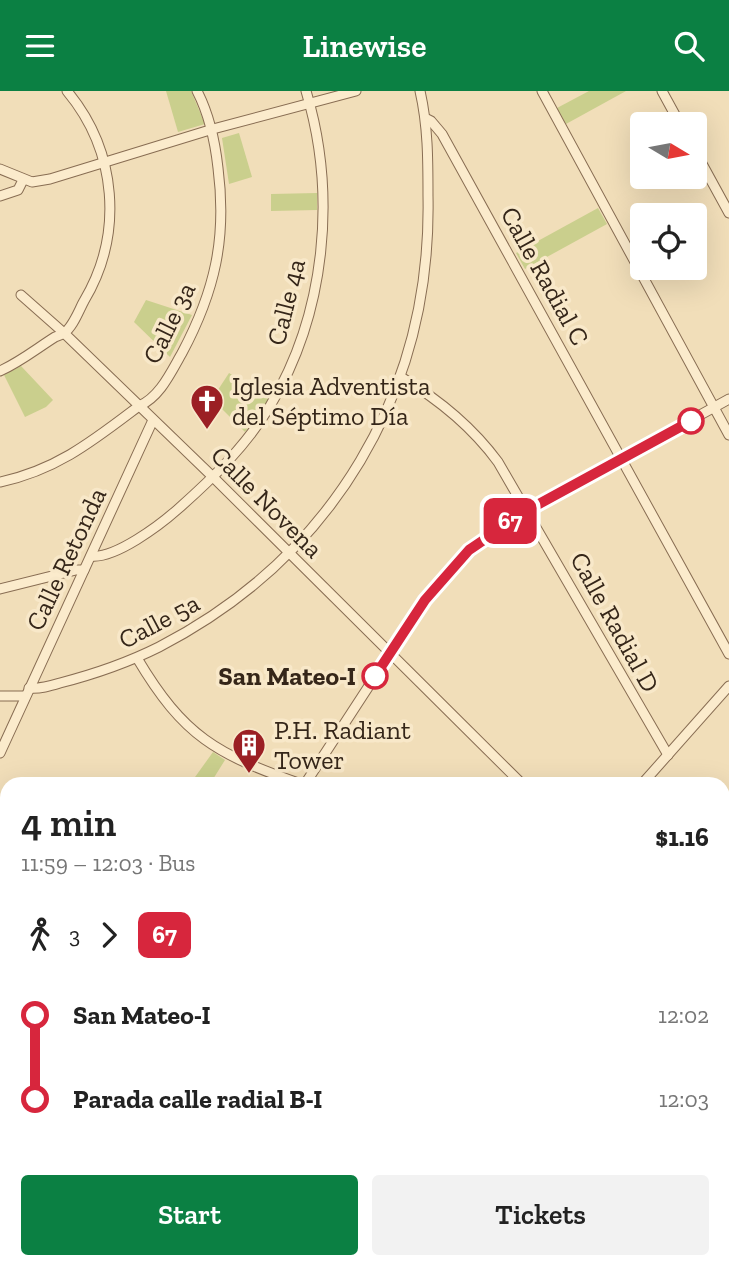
<!DOCTYPE html>
<meta charset="utf-8">
<style>
:root{--surface:#fff;--page:#f2f2f2;--text:#222;--muted:#767676;--accent:#0b8043}
body{margin:0;font-family:"Zilla Slab",serif;background:var(--page);color:var(--text);height:100vh;display:flex;flex-direction:column;font-size:26px;white-space:nowrap}
*{box-sizing:border-box;margin:0}
p{font-size:23px;color:var(--muted)}
.icon{flex:none;width:38px;height:38px;fill:none;stroke:currentColor;stroke-width:2;stroke-linecap:round;stroke-linejoin:round}
.map{position:relative;flex:1;overflow:hidden}
.drawer{position:absolute;left:0px;top:686px;width:730px;height:492px;display:flex;flex-direction:column;background:var(--surface);border-radius:21px 21px 0 0;box-shadow:0 7px 28px #0002}
.drawer>*{flex:none}
.badge{padding:0 14px;border-radius:10px;font-size:24px;line-height:46px}
.needle{width:46px;rotate:100deg}
.controls{position:absolute;left:630px;top:21px;display:grid;gap:14px}
.controls a{display:grid;place-items:center;width:77px;height:77px;border-radius:7px;background:var(--surface);box-shadow:0 7px 28px #0002;font-size:35px}
.map>.badge{position:absolute;translate:-50% -50%;box-shadow:0 0 0 4px #fff}
.legs{display:flex;align-items:center;gap:10px;height:77px;padding:0 21px;font-size:23px}
.legs p{margin-inline-start:auto}
.summary{display:flex;align-items:center;justify-content:space-between;height:119px;padding:0 21px}
h1{font-size:38px;font-weight:600;line-height:52px}
.action{display:flex;gap:14px;margin-top:auto;padding:14px 21px}
.action a{flex:1;height:80px;border-radius:7px;background:var(--accent);color:#fff;font-size:28px;font-weight:600;line-height:80px;text-align:center}
.action a+a{background:var(--page);color:var(--text)}
ul{padding:0 21px;list-style:none}
li{display:flex;align-items:center;gap:24px;height:84px;font-size:26px}
li i{display:grid;place-items:center;width:10px;height:100%;margin:0 9px;background:currentColor}
li i::after{content:'';width:18px;height:18px;margin:-9px;border:5px solid;border-radius:50%;background:var(--surface)}
li p{margin-inline-start:auto}
li:first-child i{background:linear-gradient(#0000 50%,currentColor 0)}
li:last-child i{background:linear-gradient(currentColor 50%,#0000 0)}
header{display:flex;justify-content:space-between;align-items:center;height:91px;padding:0 21px;background:var(--accent);color:#fff;font-size:32px;font-weight:600}
.map>svg:first-child{display:block}
.green{fill:#cacf8d}
.lines{fill:none;stroke-linecap:round;stroke-linejoin:round}
.minor-casing{stroke:#886d53;stroke-width:11}
.minor{stroke:#fbebcc;stroke-width:9}
.line-1-casing{stroke:#fff;stroke-width:16}
.line-1{stroke:#d7263d;stroke-width:10}
.stop-1-dot{fill:#fff;stroke:#d7263d;stroke-width:3.5}
.labels{text-anchor:middle;stroke-width:7;stroke-linejoin:round;paint-order:stroke}
.street-label{font-size:26px;fill:#352619;stroke:#f8e8c9}
.poi-label{font-size:26px;fill:#352619;stroke:#f8e8c9;text-anchor:start}
.stop-label{font-size:26px;font-weight:bold;fill:#352619;stroke:#f8e8c9;text-anchor:end}
</style>
<header><svg class="icon" aria-label="menu" viewBox="0 0 24 24"><path d="M4 6h16M4 12h16M4 18h16"/></svg>Linewise<svg class="icon" aria-label="search" viewBox="0 0 24 24"><circle cx="10" cy="10" r="6"/><path d="M15 15l6 6"/></svg></header>
<div class="map">
<svg width="729" height="1177" viewBox="0 0 729 1177">
<rect width="100%" height="100%" fill="#f1deb9"/>
<!-- green -->
<g class="green">
<polygon points="166,0 191,0 205,33 178,41"/>
<polygon points="589,0 626,0 566,33 557,17"/>
<polygon points="239,42 252,86 229,93 222,47"/>
<polygon points="317,102 317,119 271,120 271,103"/>
<polygon points="598,117 607,133 525,178 516,162"/>
<polygon points="146,209 192,224 170,266 134,231"/>
<polygon points="21,275 53,309 46,316 25,326 4,284"/>
<polygon points="229,282 270,306 245,341 212,308"/>
<polygon points="213,661 225,669 210,693 190,693"/>
</g>
<g class="lines">
<defs>
<g id="minor">
<polyline points="542,0 729,344"/>
<polyline points="662,0 680,33"/>
<polyline points="427,28 431,30 442,43 729,563"/>
<polyline points="695,60 729,122"/>
<polyline points="0,78 32,91 50,88 213,38 356,0"/>
<polyline points="0,105 18,99 23,89"/>
<polyline points="21,204 64,242 214,387 522,693"/>
<path d="M0,280C20,271 36,258 55,246C58,245 61,244 64,242C73,236 79,219 84,210C124,143 117,60 67,0"/>
<path d="M401,286C438,308 473,337 498,371L668,664"/>
<path d="M0,391C57,379 94,349 139,315C160,306 171,281 182,262C215,200 227,147 218,77C215,50 210,25 197,0"/>
<path d="M91,465C115,468 160,434 178,418C213,387 246,355 270,315C326,222 337,103 306,0"/>
<polyline points="0,498 76,479 84,479"/>
<path d="M137,567C184,646 216,663 301,693"/>
<path d="M29,597C40,598 50,595 60,592C95,583 127,572 159,556C333,466 432,300 428,105C428,69 428,35 420,0"/>
<polyline points="0,605 25,605"/>
<polyline points="0,662 153,329"/>
<polyline points="305,693 425,509 469,459 528,419 729,308"/>
<polyline points="642,693 729,595"/>
<polyline points="0,733 7,735"/>
<polyline points="723,762 729,755"/>
<polyline points="0,843 7,845"/>
<polyline points="723,876 729,867"/>
<polyline points="0,953 7,955"/>
<polyline points="723,1028 729,1033"/>
<polyline points="0,1062 7,1063"/>
<polyline points="0,1154 7,1143"/>
<polyline points="0,1171 28,1177"/>
<polyline points="563,1171 572,1177"/>
<polyline points="670,1171 678,1177"/>
<polyline points="344,1177 350,1171"/>
<polyline points="495,1177 500,1171"/>
<polyline points="650,1177 655,1171"/>
</g>
</defs>
<!-- minor casing -->
<use href="#minor" class="minor-casing"/>
<!-- minor -->
<use href="#minor" class="minor"/>
</g>
<g class="lines">
<defs>
<polyline id="line-1" points="375,585 425,509 469,459 528,419 691,330"/>
</defs>
<!-- line-1 casing -->
<use href="#line-1" class="line-1-casing"/>
<!-- line-1 -->
<use href="#line-1" class="line-1"/>
</g>
<!-- icons -->
<defs>
<symbol id="church-pin" viewBox="-11 -11 22 30"><path d="M0 17L-7.5 6A9.5 9.5 0 1 1 7.5 6Z" fill="#9b1f24" stroke="#f8e8c9"/><path d="M-1.2-6h2.4v3.5h3.3v2.4h-3.3V6h-2.4V-.1h-3.3v-2.4h3.3Z" fill="#fff"/></symbol>
<symbol id="building-pin" viewBox="-11 -11 22 30"><path d="M0 17L-7.5 6A9.5 9.5 0 1 1 7.5 6Z" fill="#9b1f24" stroke="#f8e8c9"/><path d="M-4-6H4V6H1V3H-1V6H-4ZM-2.5-4.3h1.7v1.8h-1.7ZM.8-4.3h1.7v1.8H.8ZM-2.5-1h1.7V.8h-1.7ZM.8-1h1.7V.8H.8Z" fill="#fff"/></symbol>
</defs>
<g fill-rule="evenodd">
<use href="#church-pin" x="188" y="291" width="38" height="52"/>
<use href="#building-pin" x="230" y="635" width="38" height="52"/>
</g>
<!-- markers -->
<g class="stop-1-dot">
<circle cx="691" cy="330" r="12"/>
<circle cx="375" cy="585" r="12"/>
</g>
<g class="labels">
<!-- street labels -->
<g class="street-label">
<text transform="translate(545 185) rotate(61)" y="9">Calle Radial C</text>
<text transform="translate(286 211) rotate(-76)" y="9">Calle 4a</text>
<text transform="translate(169 232) rotate(-64)" y="9">Calle 3a</text>
<text transform="translate(267 411) rotate(45)" y="9">Calle Novena</text>
<text transform="translate(66 468) rotate(-65)" y="9">Calle Retonda</text>
<text transform="translate(159 530) rotate(-28)" y="9">Calle 5a</text>
<text transform="translate(615 531) rotate(61)" y="9">Calle Radial D</text>
</g>
<!-- poi labels -->
<g class="poi-label">
<text x="232" y="304">Iglesia Adventista<tspan x="232" dy="30">del Séptimo Día</tspan></text>
<text x="274" y="648">P.H. Radiant<tspan x="274" dy="30">Tower</tspan></text>
</g>
<!-- stop labels -->
<g class="stop-label">
<text x="356" y="594">San Mateo-I</text>
</g>
</g>
</svg>
<div class="controls">
<a><svg class="needle" viewBox="-14 -14 28 28"><path d="M0-13l5 13h-10z" fill="#e53935"/><path d="M0 13l5-13h-10z" fill="#767676"/></svg></a>
<a><svg class="icon" aria-label="locate" viewBox="0 0 24 24"><circle cx="12" cy="12" r="6"/><path d="M12 2v4M12 18v4M2 12h4M18 12h4"/></svg></a>
</div>
<b class="badge" style="left:510px;top:430px;background:#d7263d;color:#fff">67</b>
<section class="drawer">
<div class="summary"><div><h1>4 min</h1><p>11:59 – 12:03 · Bus</p></div><b>$1.16</b></div>
<div class="legs"><svg class="icon" aria-label="walk" viewBox="0 0 24 24"><circle cx="13" cy="4" r="2"/><path d="M13 8l-2 6 4 7M11 14l-3 7M7 12l3-4h3l4 4"/></svg>3<svg class="icon" aria-label="forward" viewBox="0 0 24 24"><path d="M9 5l7 7-7 7"/></svg><b class="badge" style="background:#d7263d;color:#fff">67</b></div>
<ul>
<li><i style="color:#d7263d"></i><b>San Mateo-I</b><p>12:02</p></li>
<li><i style="color:#d7263d"></i><b>Parada calle radial B-I</b><p>12:03</p></li>
</ul>
<div class="action"><a>Start</a><a>Tickets</a></div>
</section>
</div>
